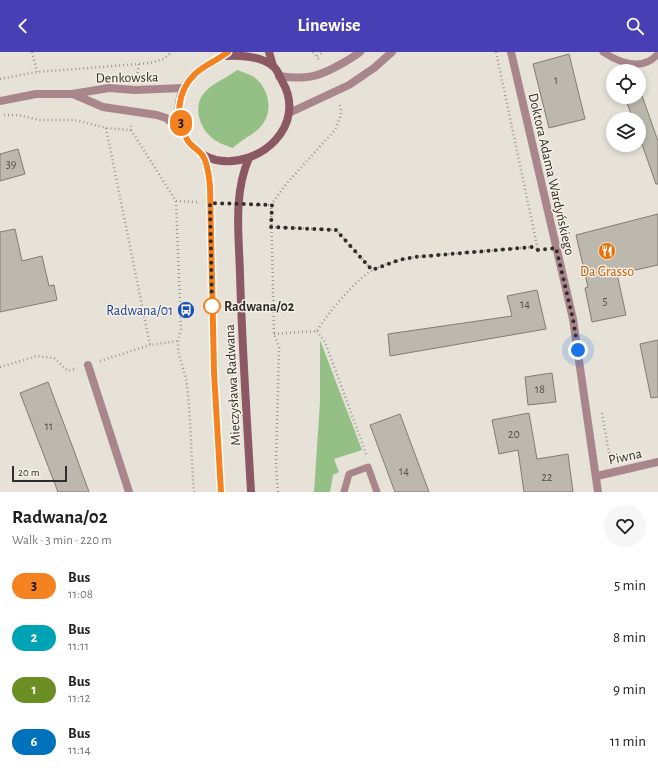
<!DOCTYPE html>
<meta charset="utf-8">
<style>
:root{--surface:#fff;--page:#f6f6f6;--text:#202124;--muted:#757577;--accent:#493fb5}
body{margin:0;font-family:"Alegreya Sans",sans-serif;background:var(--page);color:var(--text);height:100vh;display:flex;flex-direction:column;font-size:15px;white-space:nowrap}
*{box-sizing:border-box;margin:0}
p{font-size:13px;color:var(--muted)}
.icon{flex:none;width:22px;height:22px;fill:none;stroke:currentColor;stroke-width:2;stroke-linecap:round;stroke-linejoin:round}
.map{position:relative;height:440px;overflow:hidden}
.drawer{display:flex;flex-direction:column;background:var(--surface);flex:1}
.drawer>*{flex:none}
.badge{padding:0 8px;border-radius:13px;font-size:14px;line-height:26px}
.fabs{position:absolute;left:606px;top:12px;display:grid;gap:8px}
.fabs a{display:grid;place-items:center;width:40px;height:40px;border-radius:50%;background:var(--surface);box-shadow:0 2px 6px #0003;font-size:20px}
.scale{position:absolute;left:12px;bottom:10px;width:55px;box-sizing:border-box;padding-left:4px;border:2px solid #302d2a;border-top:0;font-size:11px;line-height:14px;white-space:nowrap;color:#302d2a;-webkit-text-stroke:3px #f5efe5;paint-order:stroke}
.you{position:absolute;width:20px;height:20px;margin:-10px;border:3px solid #fff;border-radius:50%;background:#1a73e8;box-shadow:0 0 0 6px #1a73e833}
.map>.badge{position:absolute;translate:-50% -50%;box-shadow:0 0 0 2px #fff}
.round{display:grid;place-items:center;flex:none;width:42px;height:42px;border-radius:21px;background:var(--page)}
.head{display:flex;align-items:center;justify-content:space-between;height:68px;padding:0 12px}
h1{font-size:19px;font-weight:700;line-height:30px}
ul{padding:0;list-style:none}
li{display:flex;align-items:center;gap:12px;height:52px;padding:0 12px}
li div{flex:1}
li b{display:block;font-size:15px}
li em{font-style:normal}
li .badge{min-width:44px;font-weight:700;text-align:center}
header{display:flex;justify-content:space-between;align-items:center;height:52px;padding:0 12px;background:var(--accent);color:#fff;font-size:18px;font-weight:700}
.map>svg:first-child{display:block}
.green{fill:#95c085}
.building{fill:#bdb8ae;stroke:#817c73}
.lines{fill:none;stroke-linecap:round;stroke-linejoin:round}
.path{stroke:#9d9992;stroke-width:2.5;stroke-dasharray:1 3;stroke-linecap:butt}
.lane{stroke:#a9858c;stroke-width:7}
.street{stroke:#a9858c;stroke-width:8}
.secondary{stroke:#8b5864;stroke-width:8}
.line-casing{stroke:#fff;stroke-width:9}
.line{stroke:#f58220;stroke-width:6}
.walk{stroke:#302d2a;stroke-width:4;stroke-dasharray:0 7.2}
.stop-dot{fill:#fff;stroke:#f58220;stroke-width:2}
.labels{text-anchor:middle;stroke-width:3;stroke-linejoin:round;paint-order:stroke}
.number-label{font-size:12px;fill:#53504b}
.street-label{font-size:14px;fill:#302d2a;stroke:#f5efe5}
.food-label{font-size:14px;fill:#c56008;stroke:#f5efe5}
.stop-label{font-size:14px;font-weight:bold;fill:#302d2a;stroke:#f5efe5;text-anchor:start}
.transit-label{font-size:14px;fill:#164399;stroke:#f5efe5;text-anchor:end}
</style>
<header><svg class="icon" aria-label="back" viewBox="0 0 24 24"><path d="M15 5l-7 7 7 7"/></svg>Linewise<svg class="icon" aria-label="search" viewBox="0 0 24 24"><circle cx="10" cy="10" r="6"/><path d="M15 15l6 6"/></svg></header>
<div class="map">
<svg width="658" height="440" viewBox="0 0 658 440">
<rect width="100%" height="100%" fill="#e7e2d8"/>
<!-- green -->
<g class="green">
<path d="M237,18C243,20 249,22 254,25C268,35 273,57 264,70C257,82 243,86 233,96C225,93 217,91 211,85C199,75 193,54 204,41C212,31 227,26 237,18Z"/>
<polygon points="320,288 362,398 334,407 339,420 333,423 330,440 314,440 320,350"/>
</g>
<!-- building -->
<g class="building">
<polygon points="569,2 585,67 549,76 533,12"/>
<polygon points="641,41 658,89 658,132 656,132 639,84 639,67 633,67 627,51 639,46 639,42"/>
<polygon points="18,97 25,122 0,129 0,102"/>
<polygon points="658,162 658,213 617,222 626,263 592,270 585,236 588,235 576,183"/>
<polygon points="15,177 22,209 42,204 49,234 54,233 57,248 0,260 0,180"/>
<polygon points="537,238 546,277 390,304 388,282 512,264 507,244"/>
<polygon points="658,288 658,345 651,346 640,292"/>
<polygon points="552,321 556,350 528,353 525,325"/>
<polygon points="48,330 73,396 89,440 58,440 20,341"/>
<polygon points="529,361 537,407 568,402 573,440 524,440 518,398 499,402 492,368"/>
<polygon points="400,362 429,440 395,440 370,373"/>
</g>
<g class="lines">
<!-- path -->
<g class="path">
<polyline points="32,0 37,20"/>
<polyline points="313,0 319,8"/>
<polyline points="496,0 538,198"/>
<polyline points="317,4 323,0"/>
<polyline points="137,25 139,11"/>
<polyline points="0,27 37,20 150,11 163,7 172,0"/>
<polyline points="4,63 18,63 40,68 75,68 106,76 131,78 131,71"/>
<polyline points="106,76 150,293 177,289"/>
<polyline points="131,78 176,149 197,150"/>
<path d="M176,149L181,277C173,302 184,310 187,333C191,368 191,405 194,440"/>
<polyline points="252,153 271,153"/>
<polyline points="271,175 336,178 372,218"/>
<polyline points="317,279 325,290 367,404"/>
<path d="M274,282L317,279C326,263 357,226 373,218C386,211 401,208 415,205L533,195L538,198L543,197"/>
<polyline points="100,309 150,293"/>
<polyline points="0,315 37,304 54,306 68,319 77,316"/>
<polyline points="602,361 610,407"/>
<polyline points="278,440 276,414 279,295 274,282 271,153 287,131 335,78 341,63 341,56 339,51"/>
</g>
<!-- lane -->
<g class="lane">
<path d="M603,0C620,11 642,20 658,2"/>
<polyline points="344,440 349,422 368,415 377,440"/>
</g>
<!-- street -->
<g class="street">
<polyline points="511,0 573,267 598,440"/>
<path d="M279,24C305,28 319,25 341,12C348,8 354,5 360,0"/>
<polyline points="73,42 103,55 157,63 166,66 182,78"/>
<polyline points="0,49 36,42 72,42 109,36 135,38 183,36"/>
<polyline points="289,61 349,33 374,16 392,0"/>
<polyline points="88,313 129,440"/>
<polyline points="597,424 658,410"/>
</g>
<!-- secondary -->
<g class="secondary">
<polyline points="269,0 273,14"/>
<path d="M223,4C238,3 260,4 273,14C277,17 280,25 282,29C308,73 260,117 216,108C182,100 167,55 189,28C199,15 216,10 228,0"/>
<polyline points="203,104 208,118 210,134 214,321 221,440"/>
<path d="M249,106C233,142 239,184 240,222C242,295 247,367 251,440"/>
</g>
</g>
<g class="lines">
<defs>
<path id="line" d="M221,440L214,320L210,134C209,125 208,112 203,104C199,98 192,95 188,89C174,68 177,39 195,22C204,13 218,8 228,0"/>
</defs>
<!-- line casing -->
<use href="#line" class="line-casing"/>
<!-- line -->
<use href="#line" class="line"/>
<!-- walk -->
<polyline class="walk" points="212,254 210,151 272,153 271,175 336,178 372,218 399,208 415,205 533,195 538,198 556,196 573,267 578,298"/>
</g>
<!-- icons -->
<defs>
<symbol id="restaurant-disc" viewBox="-11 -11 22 22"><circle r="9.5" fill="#e8710a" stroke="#f5efe5"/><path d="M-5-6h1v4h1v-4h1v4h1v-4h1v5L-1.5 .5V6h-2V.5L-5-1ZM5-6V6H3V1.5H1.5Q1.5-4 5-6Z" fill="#fff"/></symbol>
<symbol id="bus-disc" viewBox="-11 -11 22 22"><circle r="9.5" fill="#1a4fb4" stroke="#f5efe5"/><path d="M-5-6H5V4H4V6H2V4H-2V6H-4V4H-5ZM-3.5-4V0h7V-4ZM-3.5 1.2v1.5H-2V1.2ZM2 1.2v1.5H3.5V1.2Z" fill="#fff"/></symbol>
</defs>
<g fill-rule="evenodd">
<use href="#restaurant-disc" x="597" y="189" width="20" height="20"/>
<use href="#bus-disc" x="176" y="248" width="20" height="20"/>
</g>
<!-- markers -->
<circle class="stop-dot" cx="212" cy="254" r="8"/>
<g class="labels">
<!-- number labels -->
<g class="number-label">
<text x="556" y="32">1</text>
<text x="11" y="116">39</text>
<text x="605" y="253">5</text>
<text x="525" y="256">14</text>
<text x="540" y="341">18</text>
<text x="49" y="378">11</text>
<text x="514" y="386">20</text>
<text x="404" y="423">14</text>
<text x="547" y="429">22</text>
</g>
<!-- street labels -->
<g class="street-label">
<text transform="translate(127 25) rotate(-1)" y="5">Denkowska</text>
<text transform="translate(552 122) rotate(77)" y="5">Doktora Adama Wardyńskiego</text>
<text transform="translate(232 333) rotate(-93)" y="5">Mieczysława Radwana</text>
<text transform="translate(625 404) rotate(-12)" y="5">Piwna</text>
</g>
<!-- food labels -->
<g class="food-label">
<text x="607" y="224">Da Grasso</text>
</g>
<!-- stop labels -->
<g class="stop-label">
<text x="224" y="259">Radwana/02</text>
</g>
<!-- transit labels -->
<g class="transit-label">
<text x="173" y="263">Radwana/01</text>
</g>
</g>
</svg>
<div class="fabs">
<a><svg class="icon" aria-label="locate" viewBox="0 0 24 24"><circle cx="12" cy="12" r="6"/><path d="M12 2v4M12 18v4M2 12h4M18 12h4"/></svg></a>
<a><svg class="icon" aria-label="layers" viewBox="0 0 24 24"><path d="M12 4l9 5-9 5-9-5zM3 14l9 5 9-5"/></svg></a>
</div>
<div class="scale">20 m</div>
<div class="you" style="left:578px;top:298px"></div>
<b class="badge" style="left:181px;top:71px;background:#f58220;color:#111">3</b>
</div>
<section class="drawer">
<div class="head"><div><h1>Radwana/02</h1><p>Walk · 3 min · 220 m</p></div><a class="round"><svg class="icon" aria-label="heart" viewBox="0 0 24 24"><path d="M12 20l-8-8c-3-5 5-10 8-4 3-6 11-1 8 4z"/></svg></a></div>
<ul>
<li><span class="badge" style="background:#f58220;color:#111">3</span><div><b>Bus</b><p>11:08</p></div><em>5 min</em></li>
<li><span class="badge" style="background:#00a3b4;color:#fff">2</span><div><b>Bus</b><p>11:11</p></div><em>8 min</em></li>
<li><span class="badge" style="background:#6b8e23;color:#fff">1</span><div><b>Bus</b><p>11:12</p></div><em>9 min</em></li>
<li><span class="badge" style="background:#0072bc;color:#fff">6</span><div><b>Bus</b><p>11:14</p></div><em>11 min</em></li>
</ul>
</section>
